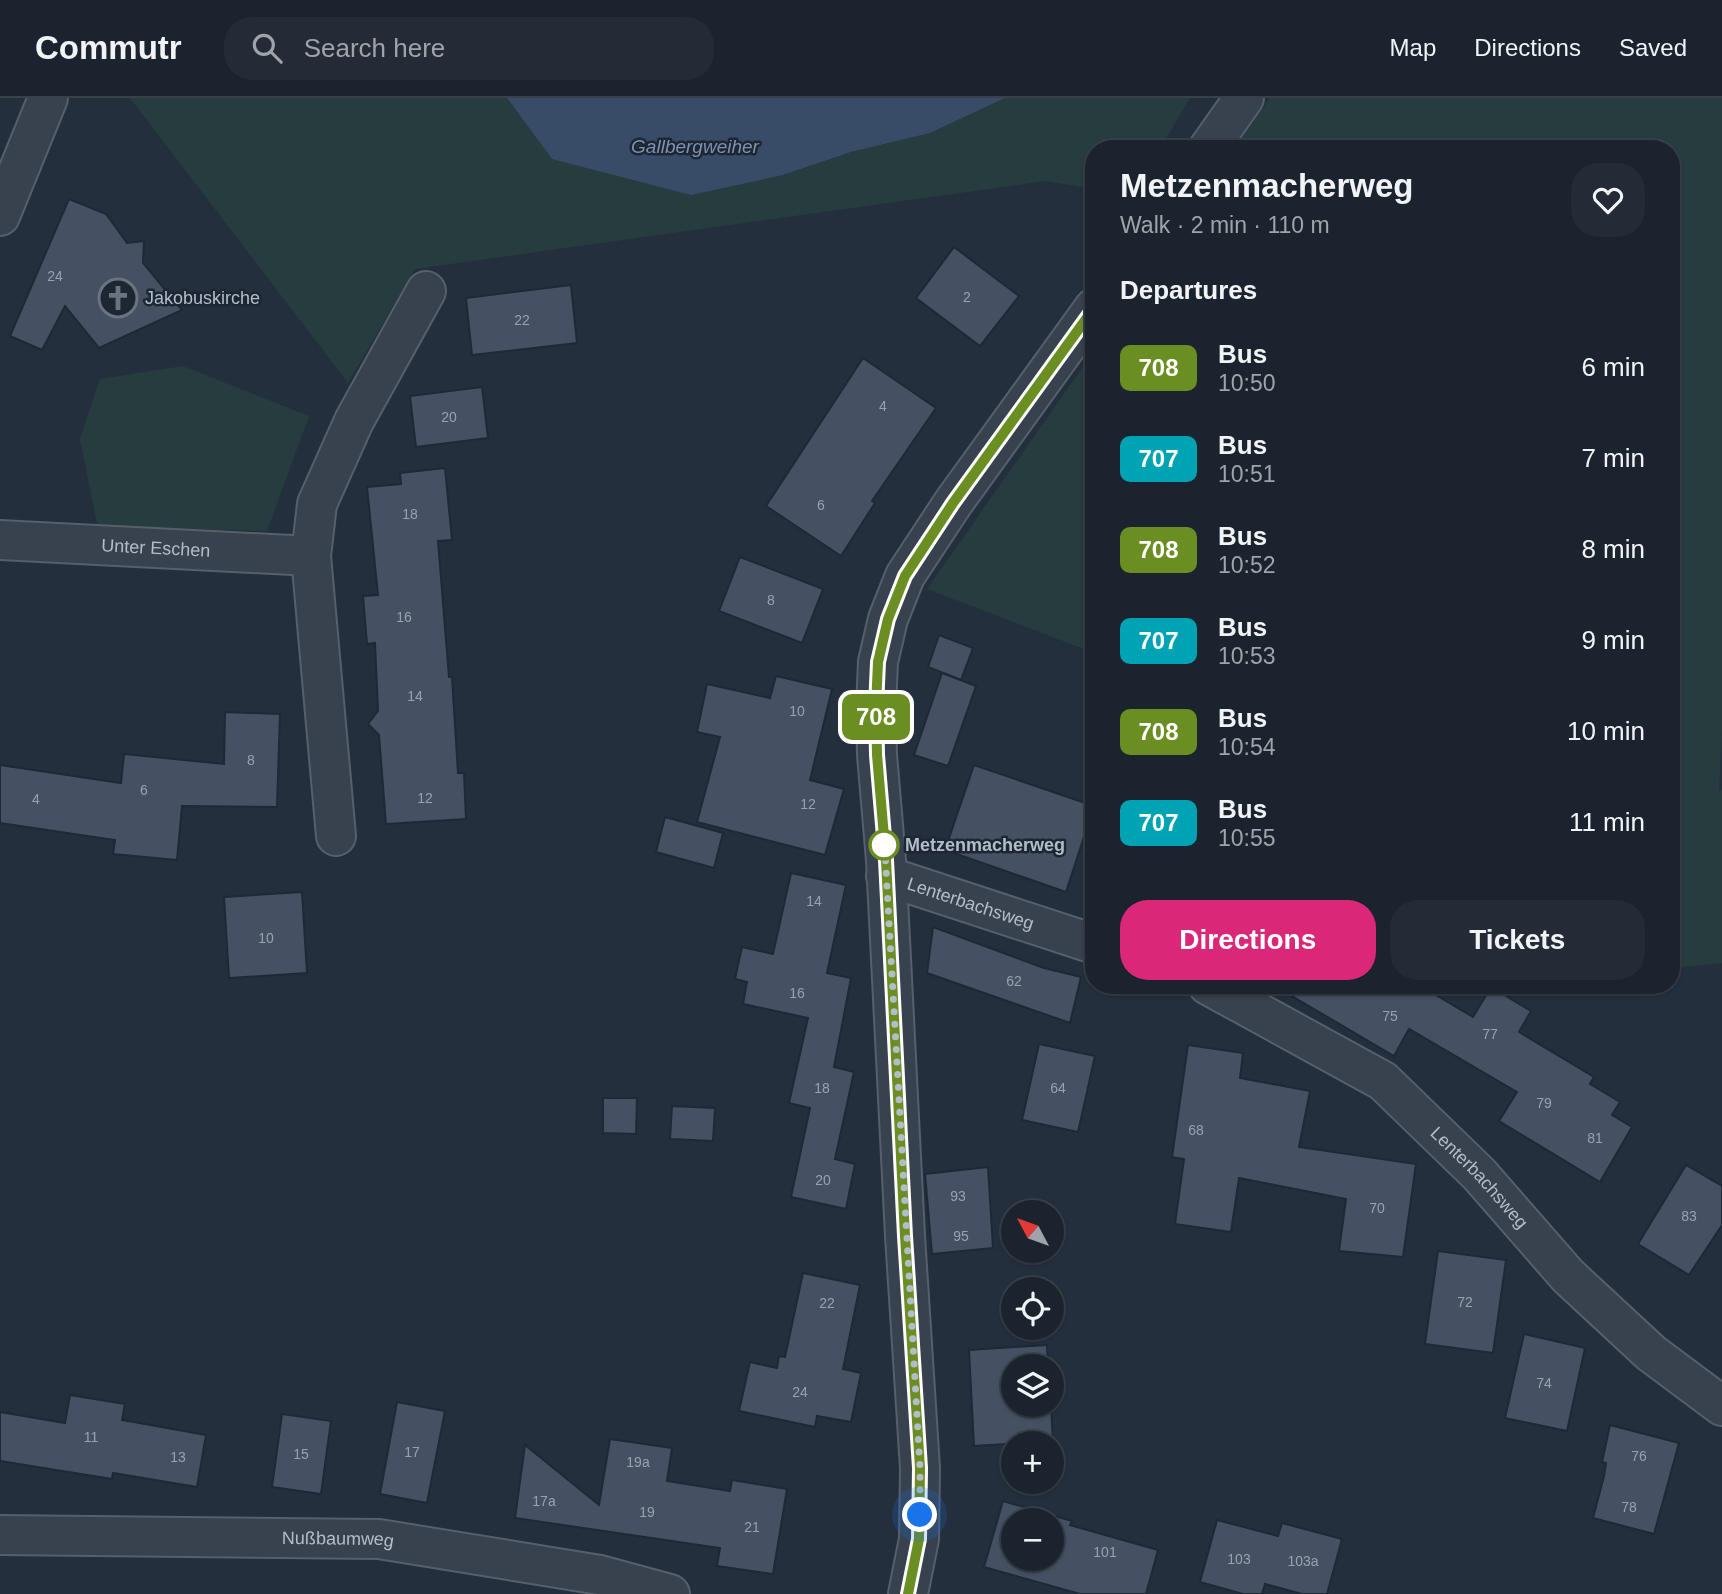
<!DOCTYPE html>
<meta charset="utf-8">
<style>
:root{--surface:#1b232e;--page:#242b36;--text:#f1f3f6;--muted:#a0a4aa;--line:#39404a;--accent:#db2777}
body{margin:0;font-family:Helvetica,sans-serif;background:var(--page);color:var(--text);height:100vh;display:flex;flex-direction:column;font-size:26px;white-space:nowrap}
*{box-sizing:border-box;margin:0}
p{font-size:23px;color:var(--muted)}
.icon{flex:none;width:38px;height:38px;fill:none;stroke:currentColor;stroke-width:2;stroke-linecap:round;stroke-linejoin:round}
.map{position:relative;flex:1;overflow:hidden}
.sheet{position:absolute;left:1085px;top:42px;width:595px;height:854px;display:flex;flex-direction:column;background:var(--surface);border-radius:28px;box-shadow:0 2px 5px #0004,0 0 0 2px var(--line)}
.sheet>*{flex:none}
.badge{padding:0 14px;border-radius:10px;font-size:24px;line-height:46px}
.needle{width:46px;rotate:311deg}
.fabs{position:absolute;left:1001px;top:1102px;display:grid;gap:14px}
.fabs a{display:grid;place-items:center;width:63px;height:63px;border-radius:50%;background:var(--surface);box-shadow:0 2px 5px #0004,0 0 0 2px var(--line);font-size:35px}
.you{position:absolute;width:35px;height:35px;margin:-18px;border:5px solid #fff;border-radius:50%;background:#1a73e8;box-shadow:0 0 0 10px #1a73e833}
.map>.badge{position:absolute;translate:-50% -50%;box-shadow:0 0 0 4px #fff}
h2{padding:0 35px;font-size:26px;line-height:63px}
.round{display:grid;place-items:center;flex:none;width:74px;height:74px;border-radius:28px;background:var(--page)}
.head{display:flex;align-items:center;justify-content:space-between;height:119px;padding:0 35px}
h1{font-size:33px;font-weight:600;line-height:52px}
.action{display:flex;gap:14px;margin-top:auto;padding:14px 35px}
.action a{flex:1;height:80px;border-radius:28px;background:var(--accent);color:#fff;font-size:28px;font-weight:600;line-height:80px;text-align:center}
.action a+a{background:var(--page);color:var(--text)}
ul{padding:0;list-style:none}
li{display:flex;align-items:center;gap:21px;height:91px;padding:0 35px}
li div{flex:1}
li b{display:block;font-size:26px}
li em{font-style:normal}
li .badge{min-width:77px;font-weight:700;text-align:center}
header{display:flex;align-items:center;gap:42px;box-sizing:border-box;height:98px;padding:0 35px;background:var(--surface);border-bottom:2px solid var(--line)}
header strong{font-size:33px}
nav{display:flex;gap:38px;margin-inline-start:auto;font-size:24px}
.search{width:490px;height:63px;background:var(--page);display:flex;align-items:center;gap:18px;box-sizing:border-box;padding:0 24px;border-radius:28px;color:var(--muted);font-size:26px}
.map>svg:first-child{display:block}
.green{fill:#263c3f}
.water{fill:#394c67}
.building{fill:#455162;stroke:#1f2835;stroke-width:2;fill-rule:evenodd}
.lines{fill:none;stroke-linecap:round;stroke-linejoin:round}
.street-casing{stroke:#565f6c;stroke-width:42}
.street{stroke:#38414e;stroke-width:38}
.line-casing{stroke:#fff;stroke-width:16}
.line{stroke:#6b8e23;stroke-width:10}
.walk{stroke:#b4bcc9;stroke-width:7;stroke-dasharray:0 12.6}
.stop-dot{fill:#fff;stroke:#6b8e23;stroke-width:3.5}
.labels{text-anchor:middle;stroke-width:5;stroke-linejoin:round;paint-order:stroke}
.number-label{font-size:14px;fill:#98a1af}
.poi-label{font-size:18px;fill:#b4bcc9;stroke:#1d2633;text-anchor:start}
.street-label{font-size:18px;fill:#b4bcc9;stroke:#1d2633}
.stop-label{font-size:18px;font-weight:bold;fill:#b4bcc9;stroke:#1d2633;text-anchor:start}
.water-label{font-size:19px;font-style:italic;fill:#7c92b1;stroke:#1d2633}
</style>
<header>
<strong>Commutr</strong>
<div class="search"><svg class="icon" aria-label="search" viewBox="0 0 24 24"><circle cx="10" cy="10" r="6"/><path d="M15 15l6 6"/></svg>Search here</div>
<nav><a>Map</a><a>Directions</a><a>Saved</a></nav>
</header>
<div class="map">
<svg width="1722" height="1496" viewBox="0 0 1722 1496">
<rect width="100%" height="100%" fill="#242f3e"/>
<!-- green -->
<g class="green">
<polygon points="130,0 507,0 552,61 783,77 851,54 930,35 1005,0 1190,0 1160,51 1094,51 1094,97 1082,89 1046,83 415,171 348,285"/>
<polygon points="1270,0 1722,0 1722,631 1719,692 1722,692 1722,865 1671,870 1671,51 1234,51"/>
<polygon points="1094,253 1094,555 927,491"/>
<polygon points="183,268 309,318 267,433 98,430 80,341 100,281"/>
</g>
<!-- water -->
<polygon class="water" points="507,0 1005,0 930,35 851,54 783,77 691,97 552,61"/>
<!-- building -->
<g class="building">
<polygon points="69,101 106,116 127,145 144,143 143,165 182,212 99,250 65,208 42,252 10,238"/>
<polygon points="954,149 1019,198 980,248 916,200"/>
<polygon points="571,187 577,245 472,257 466,200"/>
<polygon points="863,260 936,310 872,403 875,405 841,458 766,408"/>
<polygon points="482,289 488,340 416,349 410,298"/>
<polygon points="445,370 452,442 438,443 449,579 452,579 458,675 464,675 466,721 386,726 379,637 368,626 378,613 375,545 367,546 363,498 378,497 367,389 401,386 400,375"/>
<polygon points="740,459 823,491 802,545 719,513"/>
<polygon points="939,537 973,550 961,582 928,569"/>
<polygon points="942,575 976,588 948,668 914,657"/>
<polygon points="776,578 832,591 810,682 844,691 825,757 697,724 720,639 697,634 707,586 770,600"/>
<polygon points="225,614 280,616 277,709 182,708 177,762 113,756 115,742 0,725 0,667 121,685 124,656 224,666"/>
<polygon points="974,667 1094,708 1066,794 945,752"/>
<polygon points="665,719 723,735 714,770 656,754"/>
<polygon points="791,775 846,787 827,875 851,880 834,969 854,974 835,1061 855,1066 846,1111 791,1099 810,1010 789,1005 808,920 743,906 747,884 735,881 742,849 773,856"/>
<polygon points="302,794 307,875 229,880 224,799"/>
<polygon points="933,829 1044,870 1081,879 1070,925 927,875"/>
<polygon points="1273,887 1419,887 1473,919 1491,889 1531,913 1519,934 1594,979 1590,986 1620,1004 1612,1017 1632,1029 1600,1084 1499,1023 1517,994 1409,931 1394,958"/>
<polygon points="1039,946 1095,958 1078,1034 1022,1022"/>
<polygon points="1188,947 1243,955 1240,980 1310,993 1299,1049 1416,1066 1403,1159 1339,1153 1346,1101 1239,1080 1231,1134 1175,1126 1184,1061 1172,1059"/>
<polygon points="603,1000 637,1000 636,1036 603,1035"/>
<polygon points="672,1008 715,1010 713,1043 670,1041"/>
<polygon points="1686,1067 1722,1088 1722,1127 1689,1177 1638,1146"/>
<polygon points="988,1069 993,1150 932,1156 925,1076"/>
<polygon points="1438,1153 1506,1162 1493,1255 1425,1246"/>
<polygon points="803,1175 860,1187 843,1271 861,1275 851,1324 817,1318 815,1329 739,1313 750,1264 777,1270 779,1258 785,1259"/>
<polygon points="1524,1236 1585,1250 1567,1333 1505,1320"/>
<polygon points="1047,1247 1048,1269 1013,1269 1013,1307 1051,1307 1053,1343 974,1348 969,1252"/>
<polygon points="70,1297 125,1306 122,1322 206,1337 197,1389 113,1375 112,1381 0,1363 0,1314 65,1325"/>
<polygon points="397,1304 445,1313 427,1405 380,1396"/>
<polygon points="282,1316 331,1323 321,1396 272,1389"/>
<polygon points="1610,1327 1679,1345 1654,1436 1593,1420 1604,1378 1606,1365 1602,1364"/>
<polygon points="610,1341 672,1350 667,1383 730,1393 732,1382 787,1391 773,1476 717,1468 720,1450 515,1420 525,1347 599,1407"/>
<path d="M1003,1403L1072,1423L1070,1427L1158,1452L1146,1496H1080L984,1469ZM1013,1423H1052V1461H1013Z"/>
<polygon points="1217,1422 1278,1438 1282,1425 1342,1441 1327,1496 1302,1496 1265,1486 1262,1496 1243,1496 1200,1484"/>
</g>
<g class="lines">
<defs>
<g id="street">
<polyline points="1208,51 1244,0"/>
<polyline points="0,118 48,0"/>
<path id="s1" d="M0,442L311,458L317,406L354,323L426,193"/>
<polyline points="311,458 336,738"/>
<path id="s2" d="M886,778L1094,846"/>
<path id="s3" d="M1208,887L1383,983L1479,1076L1568,1178L1651,1255L1722,1308"/>
<path id="s4" d="M0,1437L379,1441L600,1477L670,1496"/>
<polyline points="908,1496 919,1441 920,1370 905,1138 886,762 877,657 876,609 878,564 888,521 905,478 953,405 1094,210"/>
</g>
</defs>
<!-- street casing -->
<use href="#street" class="street-casing"/>
<!-- street -->
<use href="#street" class="street"/>
</g>
<g class="lines">
<defs>
<polyline id="line" points="908,1496 919,1441 920,1370 905,1138 886,762 877,657 876,609 878,564 888,521 905,478 953,405 1094,210"/>
</defs>
<!-- line casing -->
<use href="#line" class="line-casing"/>
<!-- line -->
<use href="#line" class="line"/>
<!-- walk -->
<polyline class="walk" points="884,747 884,736 920,1370 920,1417"/>
</g>
<!-- icons -->
<defs>
<symbol id="church-ring" viewBox="-11 -11 22 22"><circle r="9.5" fill="#1d2633" stroke="#6b7280" stroke-width="1.5"/><path d="M-1.2-6h2.4v3.5h3.3v2.4h-3.3V6h-2.4V-.1h-3.3v-2.4h3.3Z" fill="#6b7280"/></symbol>
</defs>
<g fill-rule="evenodd">
<use href="#church-ring" x="96" y="178" width="44" height="44"/>
</g>
<!-- markers -->
<circle class="stop-dot" cx="884" cy="747" r="14"/>
<g class="labels">
<!-- number labels -->
<g class="number-label">
<text x="55" y="183">24</text>
<text x="967" y="204">2</text>
<text x="522" y="227">22</text>
<text x="883" y="313">4</text>
<text x="449" y="324">20</text>
<text x="821" y="412">6</text>
<text x="410" y="421">18</text>
<text x="771" y="507">8</text>
<text x="404" y="524">16</text>
<text x="415" y="603">14</text>
<text x="797" y="618">10</text>
<text x="251" y="667">8</text>
<text x="144" y="697">6</text>
<text x="425" y="705">12</text>
<text x="36" y="706">4</text>
<text x="808" y="711">12</text>
<text x="814" y="808">14</text>
<text x="266" y="845">10</text>
<text x="1014" y="888">62</text>
<text x="797" y="900">16</text>
<text x="1390" y="923">75</text>
<text x="1490" y="941">77</text>
<text x="822" y="995">18</text>
<text x="1058" y="995">64</text>
<text x="1544" y="1010">79</text>
<text x="1196" y="1037">68</text>
<text x="1595" y="1045">81</text>
<text x="823" y="1087">20</text>
<text x="958" y="1103">93</text>
<text x="1377" y="1115">70</text>
<text x="1689" y="1123">83</text>
<text x="961" y="1143">95</text>
<text x="1465" y="1209">72</text>
<text x="827" y="1210">22</text>
<text x="1544" y="1290">74</text>
<text x="800" y="1299">24</text>
<text x="91" y="1344">11</text>
<text x="412" y="1359">17</text>
<text x="301" y="1361">15</text>
<text x="1639" y="1363">76</text>
<text x="178" y="1364">13</text>
<text x="638" y="1369">19a</text>
<text x="544" y="1408">17a</text>
<text x="1629" y="1414">78</text>
<text x="647" y="1419">19</text>
<text x="752" y="1434">21</text>
<text x="1105" y="1459">101</text>
<text x="1239" y="1466">103</text>
<text x="1303" y="1468">103a</text>
</g>
<!-- poi labels -->
<g class="poi-label">
<text x="145" y="206">Jakobuskirche</text>
</g>
<!-- street labels -->
<g class="street-label">
<text dy="6" stroke="none"><textPath href="#s1" startOffset="156">Unter Eschen</textPath></text>
<text dy="6" stroke="none"><textPath href="#s2" startOffset="89">Lenterbachsweg</textPath></text>
<text dy="6" stroke="none"><textPath href="#s3" startOffset="336">Lenterbachsweg</textPath></text>
<text dy="6" stroke="none"><textPath href="#s4" startOffset="338">Nußbaumweg</textPath></text>
</g>
<!-- stop labels -->
<g class="stop-label">
<text x="905" y="753">Metzenmacherweg</text>
</g>
<!-- water labels -->
<g class="water-label">
<text x="695" y="55">Gallbergweiher</text>
</g>
</g>
</svg>
<div class="fabs">
<a><svg class="needle" viewBox="-14 -14 28 28"><path d="M0-13l5 13h-10z" fill="#e53935"/><path d="M0 13l5-13h-10z" fill="#a0a4aa"/></svg></a>
<a><svg class="icon" aria-label="locate" viewBox="0 0 24 24"><circle cx="12" cy="12" r="6"/><path d="M12 2v4M12 18v4M2 12h4M18 12h4"/></svg></a>
<a><svg class="icon" aria-label="layers" viewBox="0 0 24 24"><path d="M12 4l9 5-9 5-9-5zM3 14l9 5 9-5"/></svg></a>
<a>+</a>
<a>−</a>
</div>
<div class="you" style="left:920px;top:1417px"></div>
<b class="badge" style="left:876px;top:619px;background:#6b8e23;color:#fff">708</b>
<section class="sheet">
<div class="head"><div><h1>Metzenmacherweg</h1><p>Walk · 2 min · 110 m</p></div><a class="round"><svg class="icon" aria-label="heart" viewBox="0 0 24 24"><path d="M12 20l-8-8c-3-5 5-10 8-4 3-6 11-1 8 4z"/></svg></a></div>
<h2>Departures</h2>
<ul>
<li><span class="badge" style="background:#6b8e23;color:#fff">708</span><div><b>Bus</b><p>10:50</p></div><em>6 min</em></li>
<li><span class="badge" style="background:#00a3b4;color:#fff">707</span><div><b>Bus</b><p>10:51</p></div><em>7 min</em></li>
<li><span class="badge" style="background:#6b8e23;color:#fff">708</span><div><b>Bus</b><p>10:52</p></div><em>8 min</em></li>
<li><span class="badge" style="background:#00a3b4;color:#fff">707</span><div><b>Bus</b><p>10:53</p></div><em>9 min</em></li>
<li><span class="badge" style="background:#6b8e23;color:#fff">708</span><div><b>Bus</b><p>10:54</p></div><em>10 min</em></li>
<li><span class="badge" style="background:#00a3b4;color:#fff">707</span><div><b>Bus</b><p>10:55</p></div><em>11 min</em></li>
</ul>
<div class="action"><a>Directions</a><a>Tickets</a></div>
</section>
</div>
